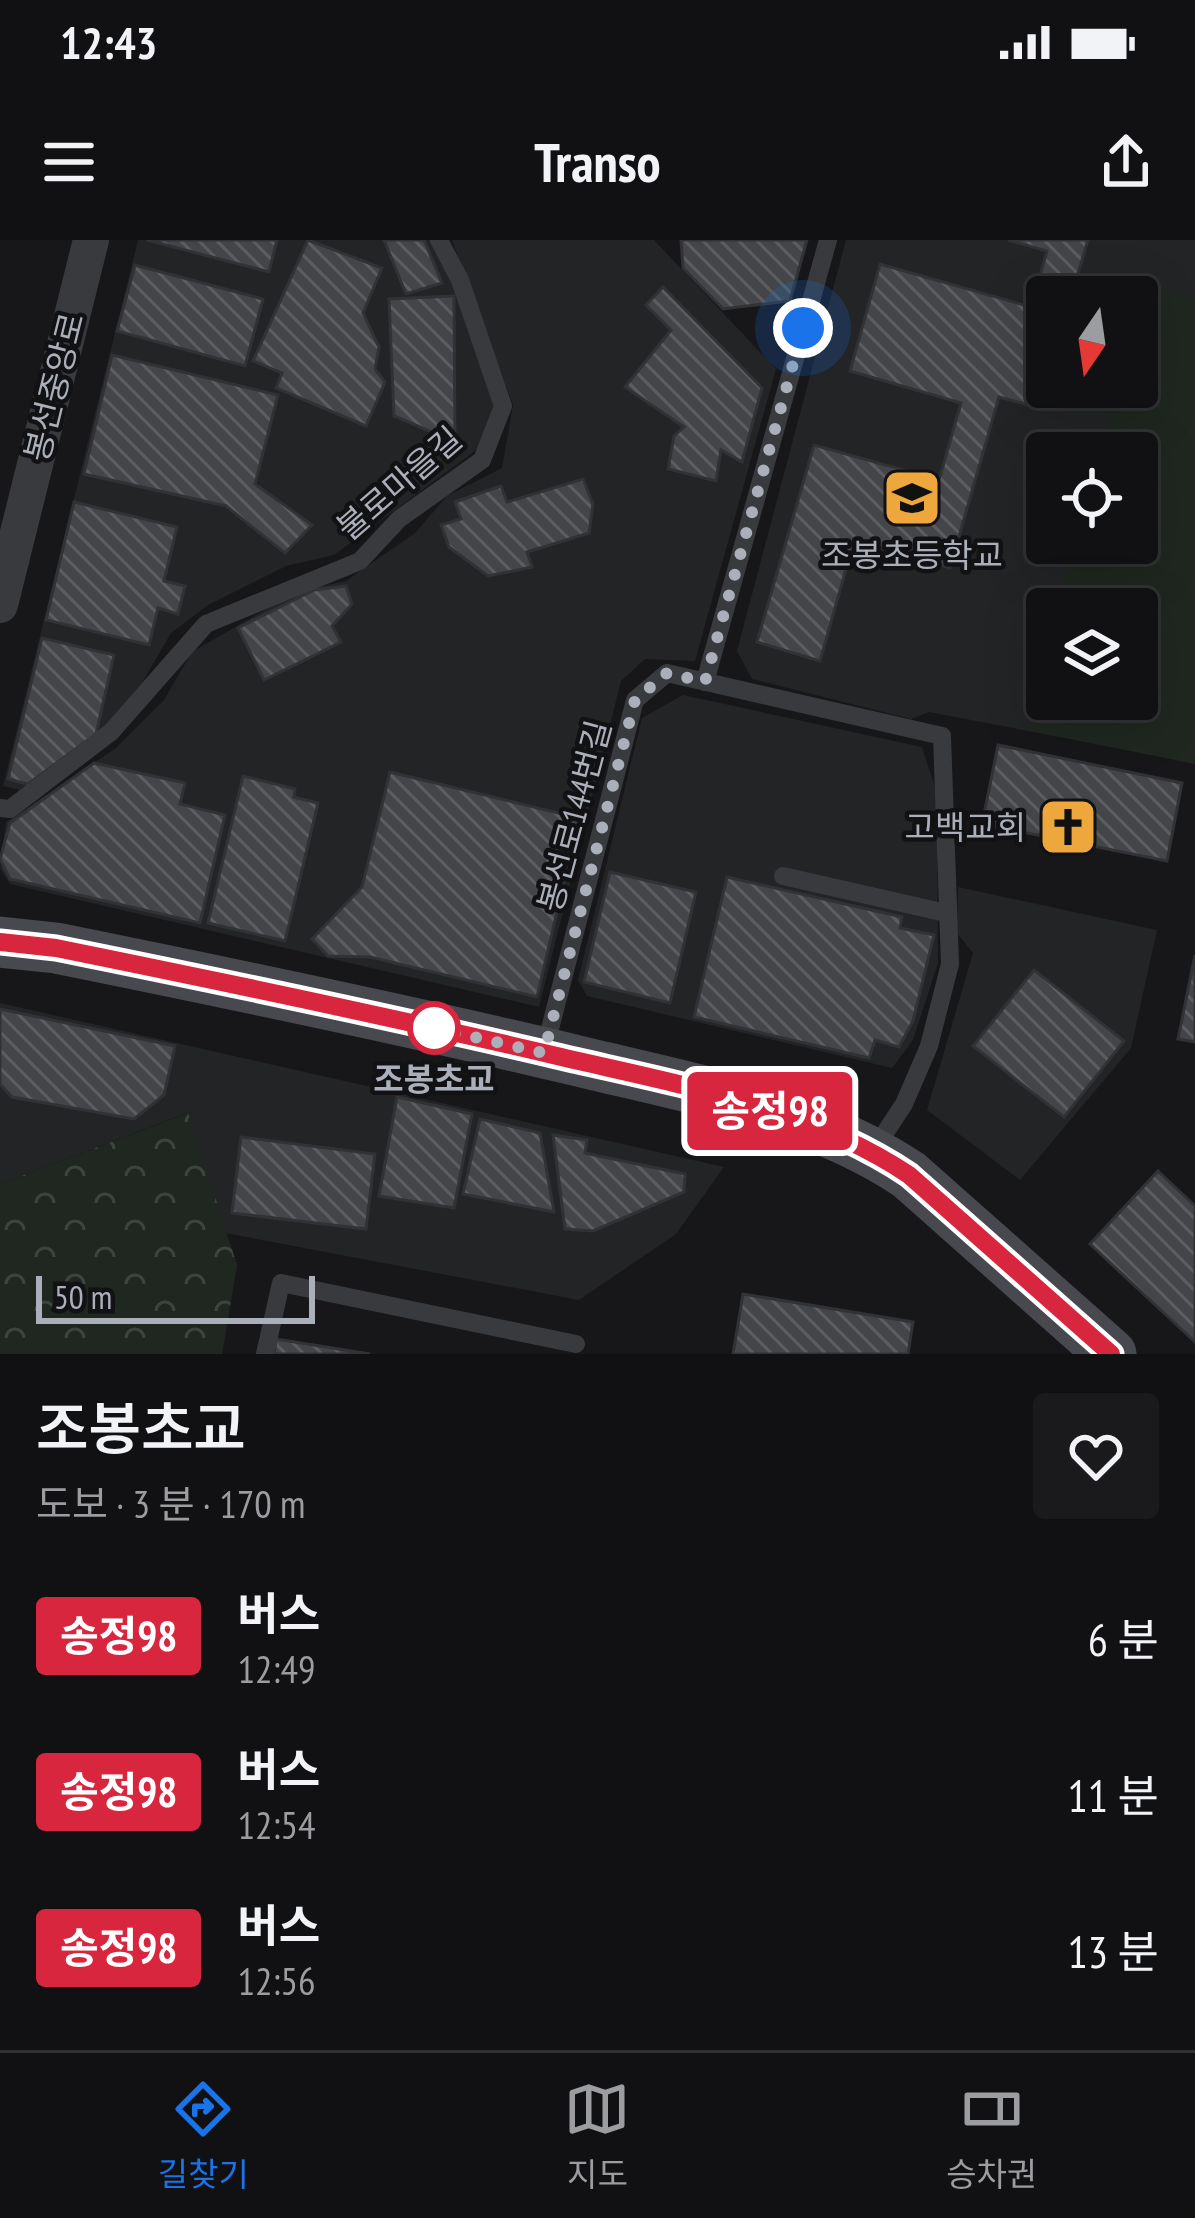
<!DOCTYPE html>
<html lang="ko">
<meta charset="utf-8">
<style>
:root{--surface:#111113;--page:#1a1a1c;--text:#f1f3f6;--muted:#9c9da0;--line:#303133;--accent:#1a73e8}
body{margin:0;font-family:"PT Sans Narrow","Noto Sans KR",sans-serif;background:var(--page);color:var(--text);height:100vh;display:flex;flex-direction:column;font-size:45px;white-space:nowrap}
*{box-sizing:border-box;margin:0}
p{font-size:39px;color:var(--muted)}
.icon{flex:none;width:66px;height:66px;fill:none;stroke:currentColor;stroke-width:2;stroke-linecap:round;stroke-linejoin:round}
.map{position:relative;height:1114px;overflow:hidden}
.drawer{display:flex;flex-direction:column;background:var(--surface);flex:1}
.drawer>*{flex:none}
.badge{padding:0 24px;border-radius:9px;font-size:42px;line-height:78px}
.needle{width:78px;rotate:193deg}
.tools{position:absolute;left:1026px;top:36px;display:grid;gap:24px}
.tools a{display:grid;place-items:center;width:132px;height:132px;border-radius:12px;background:var(--surface);box-shadow:0 12px 48px #0002,0 0 0 3px var(--line);font-size:60px}
.scale{position:absolute;left:36px;bottom:30px;width:279px;box-sizing:border-box;padding-left:12px;border:6px solid #aaafb9;border-top:0;font-size:33px;line-height:42px;white-space:nowrap;color:#aaafb9;-webkit-text-stroke:9px #121214;paint-order:stroke}
.you{position:absolute;width:60px;height:60px;margin:-30px;border:9px solid #fff;border-radius:50%;background:#1a73e8;box-shadow:0 0 0 18px #1a73e833}
.map>.badge{position:absolute;translate:-50% -50%;box-shadow:0 0 0 6px #fff}
.round{display:grid;place-items:center;flex:none;width:126px;height:126px;border-radius:12px;background:var(--page)}
.head{display:flex;align-items:center;justify-content:space-between;height:204px;padding:0 36px}
h1{font-size:57px;font-weight:600;line-height:90px}
ul{padding:0;list-style:none}
li{display:flex;align-items:center;gap:36px;height:156px;padding:0 36px}
li div{flex:1}
li b{display:block;font-size:45px}
li em{font-style:normal}
li .badge{min-width:132px;font-weight:700;text-align:center}
.status{display:flex;justify-content:space-between;align-items:center;height:84px;padding:0 60px;background:var(--surface);direction:ltr}
.status svg{height:33px;fill:currentColor}
header{display:flex;justify-content:space-between;align-items:center;height:156px;padding:0 36px;background:var(--surface);font-size:54px;font-weight:600}
.menu{display:flex;justify-content:space-around;align-items:center;height:168px;border-top:3px solid var(--line);background:var(--surface);font-size:33px;color:var(--muted)}
.menu a{display:grid;justify-items:center;gap:6px}
.menu .current{color:var(--accent)}
.map>svg:first-child{display:block}
.built{fill:#232426;fill-rule:evenodd}
.green{fill:#1f2720}
.forest{fill:url(#forest-crowns)}
.building{fill:url(#building-back-hatch);stroke:#313235;stroke-width:3}
.lines{fill:none;stroke-linecap:round;stroke-linejoin:round}
.service{stroke:#383a3e;stroke-width:18}
.minor{stroke:#383a3e;stroke-width:36}
.secondary{stroke:#47494e;stroke-width:51}
.line-casing{stroke:#fff;stroke-width:27}
.line{stroke:#d7263d;stroke-width:18}
.walk{stroke:#aaafb9;stroke-width:12;stroke-dasharray:0 21.6}
.stop-dot{fill:#fff;stroke:#d7263d;stroke-width:6}
.labels{text-anchor:middle;stroke-width:9;stroke-linejoin:round;paint-order:stroke}
.street-label{font-size:33px;fill:#aaafb9;stroke:#121214}
.poi-label{font-size:33px;fill:#aaafb9;stroke:#121214}
.stop-label{font-size:33px;font-weight:bold;fill:#aaafb9;stroke:#121214}
</style>
<div class="status"><b>12:43</b><svg viewBox="0 0 49 12"><path d="M0 12V9h3v3zM5 12V6h3v6zM10 12V3h3v9zM15 12V0h3v12zM26 1h20v11H26zM47 4h2v5h-2z"/></svg></div>
<header><svg class="icon" aria-label="menu" viewBox="0 0 24 24"><path d="M4 6h16M4 12h16M4 18h16"/></svg>Transo<svg class="icon" aria-label="share" viewBox="0 0 24 24"><path d="M12 15V3M7 8l5-5 5 5M5 13v7h14v-7"/></svg></header>
<div class="map">
<svg width="1195" height="1114" viewBox="0 0 1195 1114">
<defs>
<pattern id="forest-crowns" width="20" height="18" patternUnits="userSpaceOnUse" patternTransform="scale(3)"><rect width="20" height="18" fill="#1f2720"/><path d="M2 6a3 3 0 1 1 6 0M12 15a3 3 0 1 1 6 0" fill="none" stroke="#3d443e"/></pattern>
<pattern id="building-back-hatch" width="6" height="6" patternUnits="userSpaceOnUse" patternTransform="scale(3)"><rect width="6" height="6" fill="#444549"/><path d="M-1 5l2 2M0 0l6 6M5-1l2 2" fill="none" stroke="#5c5d61"/></pattern>
</defs>
<rect width="100%" height="100%" fill="#171719"/>
<!-- built -->
<g class="built">
<polygon points="138,0 431,0 447,28 495,165 479,208 334,315 286,326 208,365 171,393 142,443 96,496 24,551 3,546"/>
<polygon points="452,0 654,0 776,129 695,421 645,419 621,441 539,767 10,644 0,628 6,582 116,508 164,460 192,412 296,352 346,341 415,293 447,256 502,228 513,165"/>
<path d="M846,0H1195V523L929,472L911,479L752,439L737,411ZM1047,57H1137V147H1047ZM1047,213H1137V303H1047ZM1047,369H1137V459H1047Z"/>
<polygon points="683,455 922,507 937,553 938,723 913,800 892,828 587,756 578,740 642,478"/>
<polygon points="958,647 1157,690 1131,808 1020,940 927,870 973,713 957,693"/>
<polygon points="0,763 724,927 676,994 579,1060 225,993 187,873 0,944"/>
</g>
<!-- green -->
<polygon class="green" points="1144,45 1195,59 1195,524 1026,490 1047,410 1047,459 1137,459 1137,369 1058,369 1075,303 1137,303 1137,213 1099,213 1117,147 1137,147 1137,72"/>
<!-- forest -->
<polygon class="forest" points="188,873 237,1025 222,1114 0,1114 0,944"/>
<!-- building -->
<g class="building">
<polygon points="147,0 277,0 269,32"/>
<polygon points="308,0 382,28 363,73 379,107 375,129 385,142 366,186 276,148 282,133 253,121"/>
<polygon points="384,0 424,0 442,43 406,54"/>
<polygon points="681,0 807,0 790,61 723,69 683,28"/>
<polygon points="1008,0 1088,0 1071,57 1047,57 1047,143 1040,168 999,157 950,328 854,301 820,421 757,402 814,205 939,240 961,163 850,131 880,24 1031,67 1047,11"/>
<polygon points="135,25 263,59 245,126 117,91"/>
<polygon points="663,47 762,148 742,222 721,210 716,241 668,229 674,196 684,187 625,147 671,90 646,65"/>
<polygon points="454,56 455,202 394,176 389,59"/>
<polygon points="112,115 278,155 255,244 312,285 285,313 226,266 84,234"/>
<polygon points="583,239 593,264 589,293 527,312 532,327 488,336 449,307 441,285 461,279 455,262 501,246 507,262"/>
<polygon points="74,262 177,287 164,341 185,346 178,374 158,368 149,405 46,380"/>
<polygon points="346,346 352,364 332,386 341,402 264,440 238,388 314,350"/>
<polygon points="42,398 114,415 96,494 28,544 8,539"/>
<polygon points="998,505 1182,543 1167,621 982,584"/>
<polygon points="94,523 185,543 180,564 225,575 200,683 10,639 0,619 10,583"/>
<polygon points="390,532 579,578 537,757 370,717 328,716 312,699 362,647"/>
<polygon points="243,536 295,549 294,557 318,563 285,701 208,683"/>
<polygon points="610,632 696,652 670,763 584,742"/>
<polygon points="727,637 902,677 900,688 934,695 913,781 899,807 875,800 869,818 694,777"/>
<polygon points="1195,715 1195,802 1178,799"/>
<polygon points="1034,730 1124,801 1064,877 973,806"/>
<polygon points="0,769 175,806 164,855 134,879 12,857 0,844"/>
<polygon points="397,857 472,874 454,968 379,956"/>
<polygon points="480,879 540,893 554,972 463,954"/>
<polygon points="553,895 587,900 585,913 685,934 684,952 593,991 565,989"/>
<polygon points="241,897 375,914 366,989 232,973"/>
<polygon points="1158,931 1195,966 1195,1102 1090,1004"/>
<polygon points="743,1054 913,1082 908,1114 733,1114"/>
<polygon points="276,1099 370,1114 274,1114"/>
</g>
<g class="lines">
<!-- service -->
<g class="service">
<polyline points="705,442 828,0"/>
<polyline points="0,568 10,569 111,492 206,384 360,321 399,279 482,220 503,166 460,40 439,0"/>
<polyline points="783,636 946,673"/>
<polyline points="545,808 635,460 667,433 942,496 950,724 929,806 904,864 875,908"/>
<polyline points="265,1114 281,1043 576,1104"/>
</g>
<!-- minor -->
<polyline class="minor" points="0,365 91,0"/>
<!-- secondary -->
<path class="secondary" d="M0,702L56,708C229,743 403,779 574,820C689,848 810,869 909,935L1111,1114"/>
</g>
<g class="lines">
<defs>
<path id="line" d="M0,702L56,708C224,742 391,777 557,816C676,844 806,866 909,935L1111,1114"/>
</defs>
<!-- line casing -->
<use href="#line" class="line-casing"/>
<!-- line -->
<use href="#line" class="line"/>
<!-- walk -->
<polyline class="walk" points="434,788 544,813 635,460 667,433 705,442 803,88"/>
</g>
<!-- icons -->
<defs>
<symbol id="school-square" viewBox="-11 -11 22 22"><rect x="-9" y="-9" width="18" height="18" rx="4" fill="#eda73c" stroke="#121214"/><path d="M0-5L7-2L0 1L-7-2ZM-4 1L0 2.5L4 1V4Q0 6-4 4Z" fill="#111"/></symbol>
<symbol id="church-square" viewBox="-11 -11 22 22"><rect x="-9" y="-9" width="18" height="18" rx="4" fill="#eda73c" stroke="#121214"/><path d="M-1.2-6h2.4v3.5h3.3v2.4h-3.3V6h-2.4V-.1h-3.3v-2.4h3.3Z" fill="#111"/></symbol>
</defs>
<g fill-rule="evenodd">
<use href="#school-square" x="879" y="225" width="66" height="66"/>
<use href="#church-square" x="1035" y="554" width="66" height="66"/>
</g>
<!-- markers -->
<circle class="stop-dot" cx="434" cy="788" r="24"/>
<g class="labels">
<!-- street labels -->
<g class="street-label">
<text transform="translate(54 147) rotate(-76)" y="12">봉선중앙로</text>
<text transform="translate(399 243) rotate(-41)" y="12">불로마을길</text>
<text transform="translate(574 576) rotate(-75)" y="12">봉선로144번길</text>
</g>
<!-- poi labels -->
<g class="poi-label">
<text x="912" y="327">조봉초등학교</text>
<text x="1026" y="599" text-anchor="end">고백교회</text>
</g>
<!-- stop labels -->
<g class="stop-label">
<text x="434" y="851">조봉초교</text>
</g>
</g>
</svg>
<div class="tools">
<a><svg class="needle" viewBox="-14 -14 28 28"><path d="M0-13l5 13h-10z" fill="#e53935"/><path d="M0 13l5-13h-10z" fill="#9c9da0"/></svg></a>
<a><svg class="icon" aria-label="locate" viewBox="0 0 24 24"><circle cx="12" cy="12" r="6"/><path d="M12 2v4M12 18v4M2 12h4M18 12h4"/></svg></a>
<a><svg class="icon" aria-label="layers" viewBox="0 0 24 24"><path d="M12 4l9 5-9 5-9-5zM3 14l9 5 9-5"/></svg></a>
</div>
<div class="scale">50 m</div>
<div class="you" style="left:803px;top:88px"></div>
<b class="badge" style="left:770px;top:871px;background:#d7263d;color:#fff">송정98</b>
</div>
<section class="drawer">
<div class="head"><div><h1>조봉초교</h1><p>도보 · 3 분 · 170 m</p></div><a class="round"><svg class="icon" aria-label="heart" viewBox="0 0 24 24"><path d="M12 20l-8-8c-3-5 5-10 8-4 3-6 11-1 8 4z"/></svg></a></div>
<ul>
<li><span class="badge" style="background:#d7263d;color:#fff">송정98</span><div><b>버스</b><p>12:49</p></div><em>6 분</em></li>
<li><span class="badge" style="background:#d7263d;color:#fff">송정98</span><div><b>버스</b><p>12:54</p></div><em>11 분</em></li>
<li><span class="badge" style="background:#d7263d;color:#fff">송정98</span><div><b>버스</b><p>12:56</p></div><em>13 분</em></li>
</ul>
</section>
<nav class="menu">
<a class="current"><svg class="icon" aria-label="directions" viewBox="0 0 24 24"><path d="M12 3l9 9-9 9-9-9zM9 14v-3h6M13 9l2 2-2 2"/></svg>길찾기</a>
<a><svg class="icon" aria-label="map" viewBox="0 0 24 24"><path d="M3 6l6-2 6 2 6-2v14l-6 2-6-2-6 2zM9 4v14M15 6v14"/></svg>지도</a>
<a><svg class="icon" aria-label="tickets" viewBox="0 0 24 24"><path d="M3 7h18v10H3zM15 7v10"/></svg>승차권</a>
</nav>
